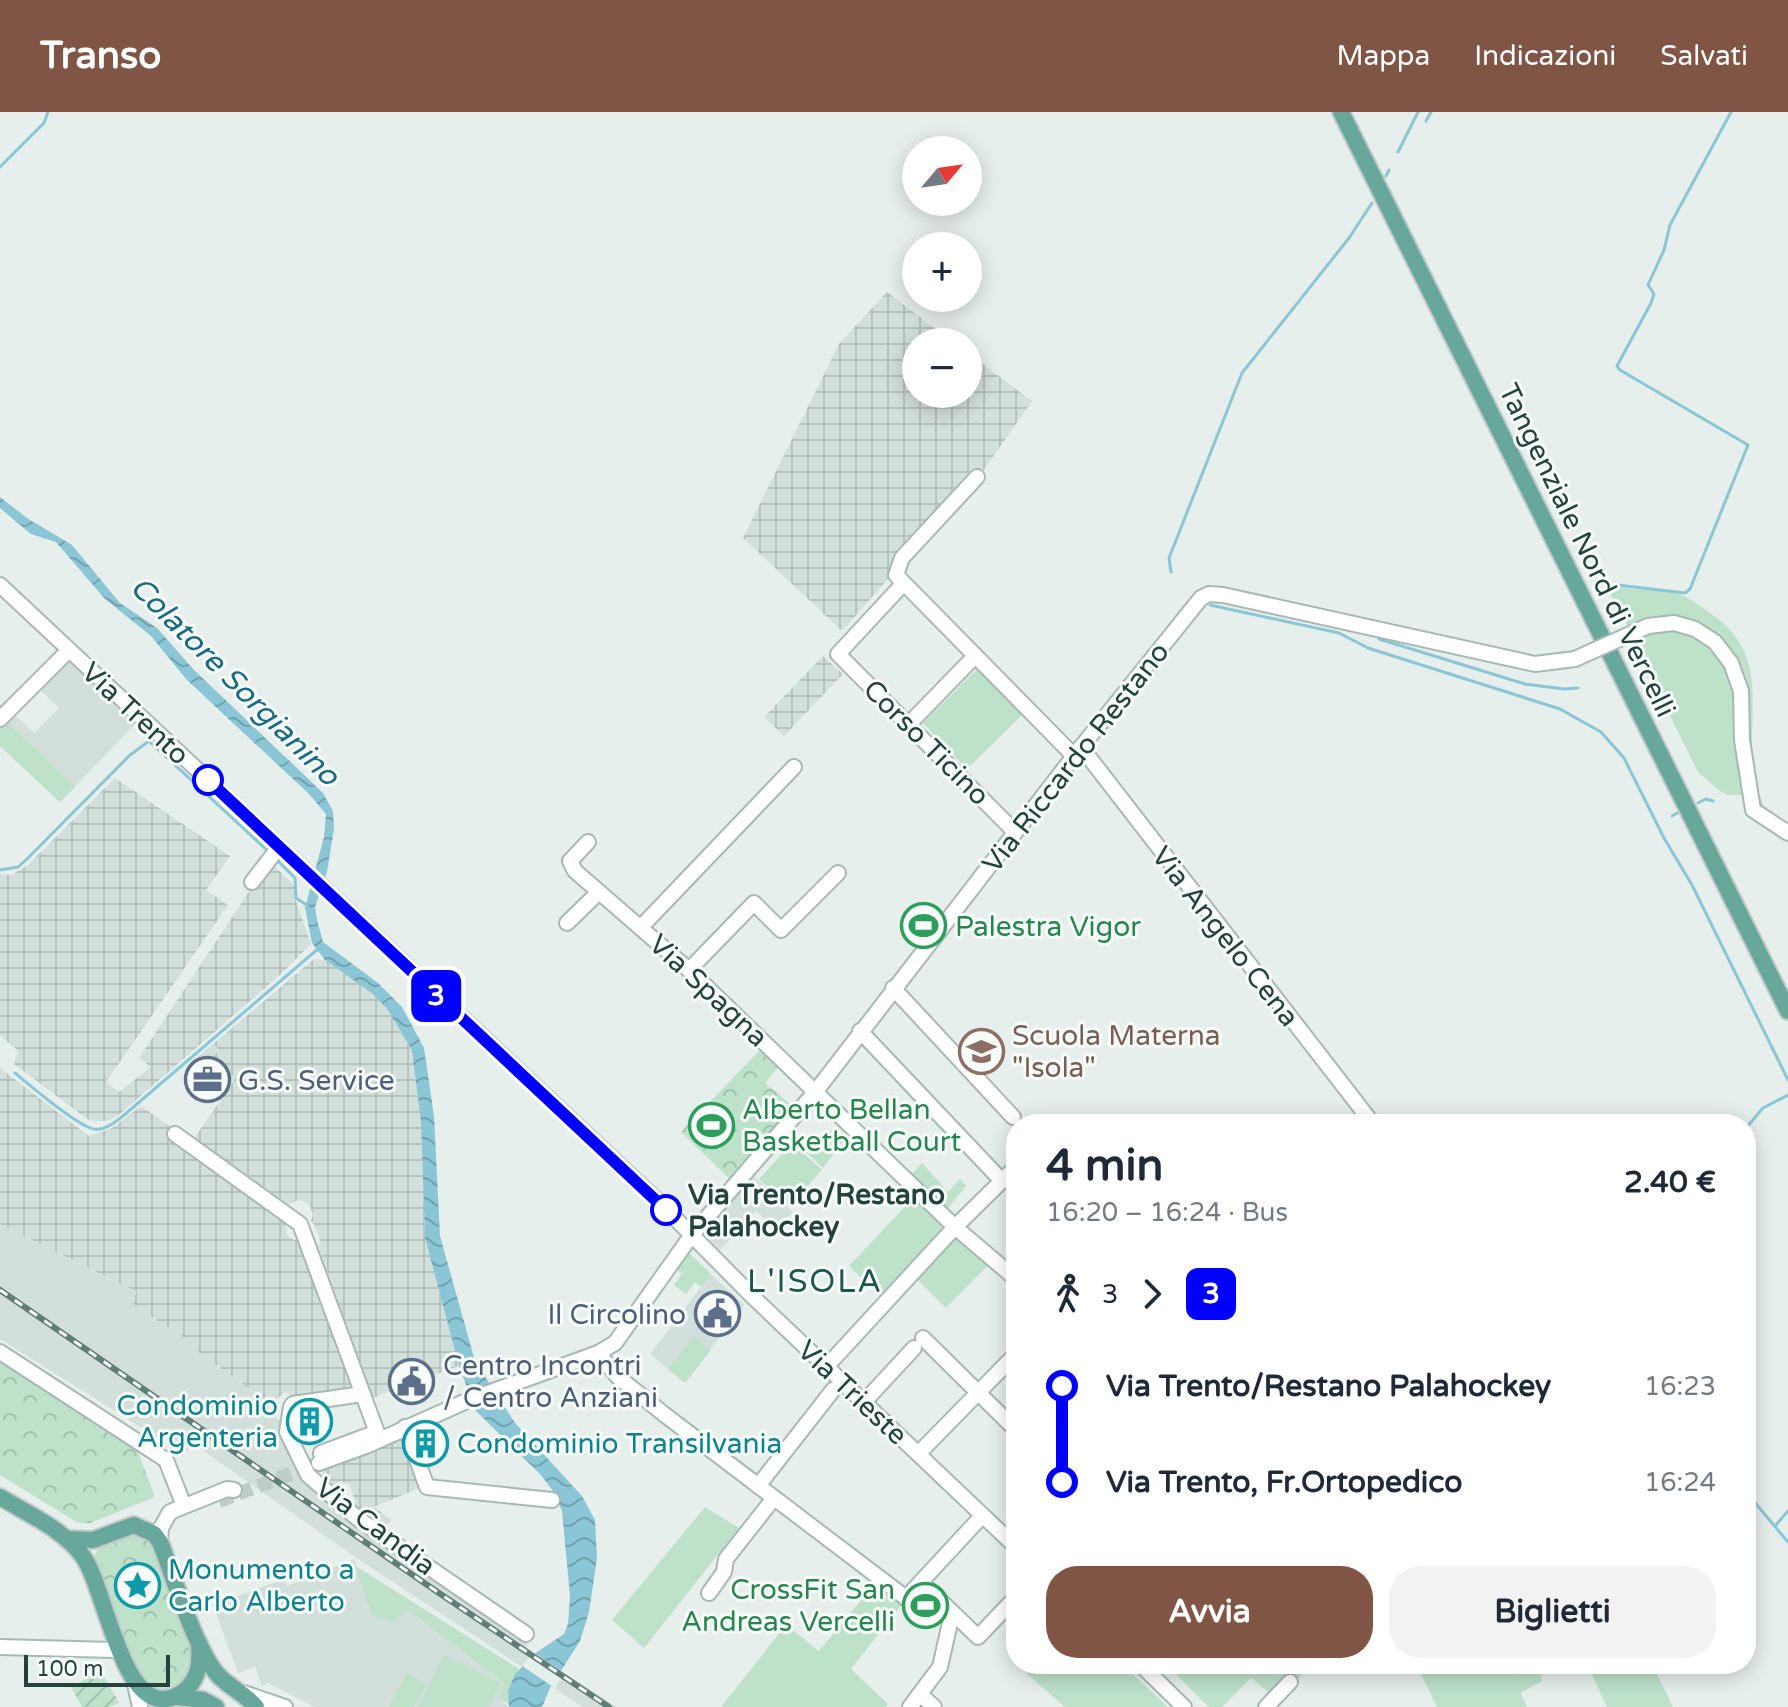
<!DOCTYPE html>
<html lang="it">
<meta charset="utf-8">
<style>
:root{--surface:#fff;--page:#f2f2f3;--text:#1f2937;--muted:#747a83;--accent:#815546}
body{margin:0;font-family:"Varela Round",sans-serif;background:var(--page);color:var(--text);height:100vh;display:flex;flex-direction:column;font-size:30px;white-space:nowrap}
*{box-sizing:border-box;margin:0}
p{font-size:26px;color:var(--muted)}
.icon{flex:none;width:44px;height:44px;fill:none;stroke:currentColor;stroke-width:2;stroke-linecap:round;stroke-linejoin:round}
.map{position:relative;flex:1;overflow:hidden}
.details{position:absolute;left:1006px;top:1002px;width:750px;height:560px;display:flex;flex-direction:column;background:var(--surface);border-radius:32px;box-shadow:0 4px 20px #0003}
.details>*{flex:none}
.badge{padding:0 16px;border-radius:12px;font-size:28px;line-height:52px}
.needle{width:52px;rotate:61deg}
.controls{position:absolute;left:902px;top:24px;display:grid;gap:16px}
.controls a{display:grid;place-items:center;width:80px;height:80px;border-radius:50%;background:var(--surface);box-shadow:0 4px 20px #0003;font-size:40px}
.scale{position:absolute;left:24px;bottom:20px;width:146px;box-sizing:border-box;padding-left:8px;border:4px solid #23433c;border-top:0;font-size:22px;line-height:28px;white-space:nowrap;color:#23433c;-webkit-text-stroke:6px #f7fbf9;paint-order:stroke}
.map>.badge{position:absolute;translate:-50% -50%;box-shadow:0 0 0 4px #fff}
.legs{display:flex;align-items:center;gap:12px;height:88px;padding:0 40px;font-size:26px}
.legs p{margin-inline-start:auto}
.headline{display:flex;align-items:center;justify-content:space-between;height:136px;padding:0 40px}
h1{font-size:44px;font-weight:700;line-height:60px}
.primary-button{display:flex;gap:16px;margin-top:auto;padding:16px 40px}
.primary-button a{flex:1;height:92px;border-radius:32px;background:var(--accent);color:#fff;font-size:32px;font-weight:700;line-height:92px;text-align:center}
.primary-button a+a{background:var(--page);color:var(--text)}
ul{padding:0 40px;list-style:none}
li{display:flex;align-items:center;gap:28px;height:96px;font-size:30px}
li i{display:grid;place-items:center;width:12px;height:100%;margin:0 10px;background:currentColor}
li i::after{content:'';width:20px;height:20px;margin:-10px;border:6px solid;border-radius:50%;background:var(--surface)}
li p{margin-inline-start:auto}
li:first-child i{background:linear-gradient(#0000 50%,currentColor 0)}
li:last-child i{background:linear-gradient(currentColor 50%,#0000 0)}
header{display:flex;align-items:center;gap:48px;box-sizing:border-box;height:112px;padding:0 40px;background:var(--accent);color:#fff}
header strong{font-size:38px}
nav{display:flex;gap:44px;margin-inline-start:auto;font-size:28px}
.map>svg:first-child{display:block}
.built{fill:#d3dfdb}
.industrial{fill:url(#industrial-grid)}
.grass{fill:#bee1ca}
.forest{fill:url(#forest-firs)}
.park{fill:url(#park-crowns)}
.garden{fill:url(#garden-furrows)}
.water{fill:url(#water-waves)}
.pier{fill:#e6efec}
.lines{fill:none;stroke-linecap:round;stroke-linejoin:round}
.stream{stroke:#8bc6d6;stroke-width:3}
.minor-tunnel{stroke:#bfcdc9;stroke-width:14;stroke-dasharray:14 7;stroke-linecap:butt}
.minor-casing{stroke:#a8b8b4;stroke-width:18}
.major-casing{stroke:#c1cac8;stroke-width:20}
.minor{stroke:#fff;stroke-width:14}
.major{stroke:#68a79b;stroke-width:16}
.rail-casing{stroke:#5e7e77;stroke-width:6}
.rail{stroke:#f7fbf9;stroke-width:3;stroke-dasharray:9;stroke-linecap:butt}
.minor-bridge-casing{stroke:#a8b8b4;stroke-width:18;stroke-linecap:butt}
.minor-bridge{stroke:#fff;stroke-width:14}
.line-1-casing{stroke:#fff;stroke-width:18}
.line-1{stroke:#00f;stroke-width:12}
.stop-1-dot{fill:#fff;stroke:#00f;stroke-width:4}
.labels{text-anchor:middle;stroke-width:6;stroke-linejoin:round;paint-order:stroke}
.street-label{font-size:28px;fill:#23433c;stroke:#f7fbf9}
.leisure-label{font-size:28px;fill:#27864d;stroke:#f7fbf9;text-anchor:start}
.education-label{font-size:28px;fill:#785e54;stroke:#f7fbf9;text-anchor:start}
.service-label{font-size:28px;fill:#4e5e75;stroke:#f7fbf9;text-anchor:start}
.stop-label{font-size:28px;font-weight:bold;fill:#23433c;stroke:#f7fbf9;text-anchor:start}
.culture-label{font-size:28px;fill:#0d838f;stroke:#f7fbf9;text-anchor:start}
.water-label{font-size:30px;font-style:italic;fill:#186b83;stroke:#f7fbf9}
.quarter-label{font-size:32px;letter-spacing:2px;fill:#1d574c;stroke:#f7fbf9}
</style>
<header>
<strong>Transo</strong>
<nav><a>Mappa</a><a>Indicazioni</a><a>Salvati</a></nav>
</header>
<div class="map">
<svg width="1788" height="1595" viewBox="0 0 1788 1595">
<defs>
<pattern id="industrial-grid" width="8" height="8" patternUnits="userSpaceOnUse" patternTransform="scale(2)"><rect width="8" height="8" fill="#d3dfdb"/><path d="M0 4h8M4 0v8" fill="none" stroke="#b5c1bd"/></pattern>
<pattern id="forest-firs" width="22" height="20" patternUnits="userSpaceOnUse" patternTransform="scale(2)"><rect width="22" height="20" fill="#bee1ca"/><path d="M5 1l3.5 6h-7zM16 11l3.5 6h-7z" fill="#a3c2ae"/></pattern>
<pattern id="park-crowns" width="20" height="18" patternUnits="userSpaceOnUse" patternTransform="scale(2)"><rect width="20" height="18" fill="#bee1ca"/><path d="M2 6a3 3 0 1 1 6 0M12 15a3 3 0 1 1 6 0" fill="none" stroke="#a3c2ae"/></pattern>
<pattern id="garden-furrows" width="10" height="10" patternUnits="userSpaceOnUse" patternTransform="scale(2)"><rect width="10" height="10" fill="#bee1ca"/><path d="M-1 1l2-2M0 10L10 0M9 11l2-2" fill="none" stroke="#a3c2ae"/></pattern>
<pattern id="water-waves" width="16" height="10" patternUnits="userSpaceOnUse" patternTransform="scale(2)"><rect width="16" height="10" fill="#8bc6d6"/><path d="M0 5q4-4 8 0t8 0" fill="none" stroke="#71a2af"/></pattern>
</defs>
<rect width="100%" height="100%" fill="#e6efec"/>
<!-- built -->
<g class="built">
<polygon points="68,548 135,612 60,690 0,634 0,615 14,602 34,621 59,596 39,577"/>
<polygon points="213,932 219,936 211,949 236,966 222,986 189,964 197,953 193,949"/>
<polygon points="754,1064 793,1100 777,1118 756,1099 720,1138 704,1121"/>
<polygon points="0,1112 138,1181 132,1191 192,1231 191,1235 271,1292 267,1299 281,1309 277,1319 285,1336 308,1366 376,1427 529,1528 526,1536 617,1595 583,1595 358,1447 195,1333 187,1340 163,1329 0,1227"/>
<polygon points="711,1162 744,1193 685,1271 650,1242"/>
<polygon points="354,1447 357,1454 354,1454 371,1502 408,1498 504,1571 498,1585 509,1595 315,1595 268,1571 262,1574 255,1555 238,1561 213,1493 284,1467 287,1474"/>
</g>
<!-- industrial -->
<g class="industrial">
<polygon points="887,180 953,230 916,230 916,282 968,282 968,241 1032,289 981,362 969,360 898,441 888,467 842,519 743,426 839,232"/>
<polygon points="823,544 843,562 784,624 764,605"/>
<polygon points="115,666 230,744 206,778 228,793 106,970 119,980 151,955 139,946 264,757 273,753 295,774 295,786 311,832 280,863 120,1002 107,1009 90,1009 14,952 18,939 0,923 0,762 11,763 28,753"/>
<polygon points="314,847 325,848 373,882 388,898 412,940 421,1010 425,1126 459,1254 426,1266 421,1255 395,1266 399,1276 373,1286 318,1133 321,1131 314,1112 311,1109 313,1102 308,1091 299,1088 288,1092 228,1049 226,1051 193,1028 236,966 211,948 219,937 213,932"/>
<polygon points="0,956 89,1024 112,1016 141,994 172,1016 170,1026 288,1110 286,1113 287,1123 294,1128 300,1126 356,1280 303,1287 291,1284 285,1280 271,1292 190,1234 192,1231 131,1191 137,1180 0,1112"/>
<polygon points="401,1327 419,1376 374,1395 391,1408 386,1415 352,1394 356,1391 349,1372 340,1369 335,1376 329,1378 321,1356"/>
</g>
<!-- grass -->
<g class="grass">
<path d="M1602,466C1624,482 1653,475 1679,482C1690,486 1701,494 1710,501C1771,542 1747,598 1753,658C1755,674 1762,690 1768,704L1755,689L1744,577L1696,513L1629,517Z"/>
<path d="M1674,515C1693,523 1713,530 1725,548C1740,571 1741,653 1744,683H1729L1720,679L1698,660L1631,526L1648,519Z"/>
<polygon points="979,555 1024,601 967,657 923,611"/>
<polygon points="6,609 75,675 60,690 0,634 0,615"/>
<polygon points="833,1016 844,1027 823,1056 804,1038 809,1032 816,1036"/>
<polygon points="792,1031 822,1058 789,1094 759,1067"/>
<polygon points="922,1051 948,1080 960,1067 966,1074 947,1097 912,1062"/>
<polygon points="915,1084 947,1114 882,1185 849,1154"/>
<polygon points="955,1123 989,1152 946,1196 915,1165"/>
<polygon points="688,1140 711,1162 701,1175 695,1170 686,1182 674,1173 682,1161 676,1157"/>
<polygon points="694,1224 711,1238 685,1271 668,1257"/>
<polygon points="705,1395 739,1416 644,1536 612,1508"/>
<polygon points="354,1453 519,1557 508,1580 509,1592 498,1585 504,1571 408,1498 392,1510 371,1502"/>
<polygon points="877,1469 902,1492 851,1557 888,1592 885,1595 721,1595 786,1513 819,1539"/>
<polygon points="444,1543 501,1571 489,1595 418,1595"/>
<polygon points="1037,1552 1122,1552 1168,1595 1065,1595 1027,1562"/>
<polygon points="1181,1552 1312,1552 1278,1588 1251,1566 1222,1595 1209,1595 1174,1560"/>
<polygon points="1416,1552 1507,1552 1527,1595 1437,1595"/>
<polygon points="1587,1552 1652,1552 1673,1595 1607,1595"/>
<polygon points="407,1561 426,1572 414,1595 389,1595"/>
</g>
<!-- forest -->
<polygon class="forest" points="1507,1552 1541,1552 1542,1569 1520,1581"/>
<!-- park -->
<g class="park">
<polygon points="762,936 779,954 765,971 794,995 732,1069 681,1020"/>
<polygon points="0,1245 136,1335 155,1385 90,1411 78,1411 0,1363"/>
<path d="M128,1420L138,1421L153,1429L195,1535L188,1573L159,1581L134,1558L94,1448C97,1429 111,1426 128,1420Z"/>
</g>
<!-- garden -->
<polygon class="garden" points="101,1559 119,1591 110,1595 82,1595 71,1575"/>
<!-- water -->
<polygon class="water" points="0,385 27,406 72,433 120,491 157,516 194,558 323,681 333,699 334,717 327,760 315,795 317,808 323,830 378,871 402,895 424,936 434,1004 440,1124 475,1249 515,1311 582,1384 595,1408 597,1446 589,1500 580,1529 550,1576 542,1595 509,1595 508,1580 515,1562 537,1540 564,1522 568,1512 570,1484 562,1399 553,1379 540,1362 476,1299 459,1254 425,1126 421,1010 412,939 388,898 373,882 325,848 312,831 305,796 324,725 326,702 308,681 186,567 151,524 104,486 56,430 31,422 0,396"/>
<!-- pier -->
<polygon class="pier" points="533,1540 564,1561 555,1576 522,1554"/>
<g class="lines">
<!-- stream -->
<g class="stream">
<polyline points="1426,9 1431,0"/>
<polyline points="1398,40 1418,0"/>
<polyline points="0,55 44,11 48,0"/>
<polyline points="1386,64 1389,58"/>
<polyline points="1171,460 1169,446 1242,261 1349,126 1372,91"/>
<polyline points="1612,475 1618,473 1685,481 1690,477 1748,333 1620,258 1617,254 1651,191 1654,182 1648,173 1664,138 1670,113 1731,0"/>
<polyline points="1210,493 1339,521 1368,536 1560,597 1601,620 1624,646 1664,726 1692,773 1788,968"/>
<polyline points="1379,527 1525,572 1564,577 1578,576"/>
<polyline points="1698,691 1706,687 1713,689"/>
<polyline points="1672,704 1677,701"/>
<polyline points="277,748 295,766 296,786 308,794"/>
<polyline points="0,758 18,755 27,747 130,643 149,629 269,740"/>
<path d="M15,961C31,974 77,1014 94,1017C105,1019 115,1010 123,1004L319,836"/>
<polyline points="1746,1016 1763,996 1788,983"/>
<polyline points="1746,1380 1788,1430"/>
<polyline points="1775,1414 1788,1399"/>
</g>
<!-- minor-tunnel -->
<polyline class="minor-tunnel" points="219,1389 319,1351"/>
<defs>
<g id="minor">
<polyline points="977,365 902,446 896,463 1074,644"/>
<polyline points="903,472 838,542 1015,720"/>
<polyline points="0,473 663,1094 753,1185 1016,1435"/>
<polyline points="1648,514 1674,511 1695,517 1715,530 1731,551 1741,579 1742,628 1753,698 1788,721"/>
<polyline points="0,607 69,538"/>
<polyline points="909,612 975,544"/>
<polyline points="1081,635 1373,1012"/>
<polyline points="588,730 570,749 575,759 689,858 955,1115 1016,1167"/>
<polyline points="252,770 279,735"/>
<polyline points="567,811 599,780"/>
<polyline points="641,815 794,655"/>
<polyline points="689,858 754,791 781,818 838,761"/>
<polyline points="893,876 1013,1005"/>
<polyline points="860,919 1002,1069"/>
<polyline points="175,1022 300,1112 379,1326"/>
<polyline points="923,1226 1016,1318"/>
<polyline points="0,1240 166,1348 184,1394"/>
<polyline points="598,1241 618,1265 665,1303 906,1486 982,1404"/>
<polyline points="826,1255 955,1115 1016,1055"/>
<polyline points="363,1282 293,1292 291,1295 287,1320 308,1363 357,1406 526,1522"/>
<polyline points="864,1290 914,1236"/>
<polyline points="405,1315 427,1375 552,1388"/>
<polyline points="321,1341 369,1323 372,1325"/>
<polyline points="918,1342 1016,1242"/>
<polyline points="319,1351 366,1334 471,1287 598,1241 615,1231 691,1124 816,979 1074,644 1201,486 1209,482 1223,483 1535,552 1575,547"/>
<polyline points="758,1374 833,1278"/>
<polyline points="160,1430 161,1416 170,1400 227,1377 234,1378"/>
<polyline points="922,1471 978,1525 1016,1485"/>
<polyline points="709,1481 724,1460 726,1447 774,1386"/>
<polyline points="0,1535 113,1538 119,1536"/>
<polyline points="1140,1552 1184,1595"/>
<polyline points="135,1572 140,1595"/>
<polyline points="244,1581 285,1595"/>
<polyline points="920,1582 934,1595"/>
<polyline points="910,1595 940,1555 952,1502"/>
<polyline points="1266,1595 1290,1570"/>
</g>
<g id="major">
<polyline points="1341,0 1788,899"/>
<path d="M0,1385C28,1402 65,1418 84,1446C105,1477 121,1591 165,1587C176,1586 184,1581 191,1572C200,1560 200,1546 199,1531"/>
<path d="M67,1427L93,1428L134,1413L154,1422L160,1430C174,1465 194,1535 218,1563C229,1575 245,1582 256,1595"/>
<polyline points="178,1585 203,1588 216,1595"/>
</g>
</defs>
<!-- minor casing -->
<use href="#minor" class="minor-casing"/>
<!-- major casing -->
<use href="#major" class="major-casing"/>
<!-- minor -->
<use href="#minor" class="minor"/>
<!-- major -->
<use href="#major" class="major"/>
<defs>
<polyline id="rail" points="0,1178 436,1479 609,1595"/>
</defs>
<!-- rail casing -->
<use href="#rail" class="rail-casing"/>
<!-- rail -->
<use href="#rail" class="rail"/>
<defs>
<polyline id="minor-bridge" points="1575,547 1648,514"/>
</defs>
<!-- minor-bridge casing -->
<use href="#minor-bridge" class="minor-bridge-casing"/>
<!-- minor-bridge -->
<use href="#minor-bridge" class="minor-bridge"/>
</g>
<g class="lines">
<defs>
<polyline id="line-1" points="208,668 666,1098"/>
</defs>
<!-- line-1 casing -->
<use href="#line-1" class="line-1-casing"/>
<!-- line-1 -->
<use href="#line-1" class="line-1"/>
</g>
<!-- icons -->
<defs>
<symbol id="stadium-ring" viewBox="-11 -11 22 22"><circle r="9.5" fill="#f7fbf9" stroke="#2e9e5b" stroke-width="1.5"/><path d="M0-5a6.5 5 0 1 0 0 10a6.5 5 0 1 0 0-10ZM-3.5-1.8h7v3.6h-7Z" fill="#2e9e5b"/></symbol>
<symbol id="school-ring" viewBox="-11 -11 22 22"><circle r="9.5" fill="#f7fbf9" stroke="#8d6e63" stroke-width="1.5"/><path d="M0-5L7-2L0 1L-7-2ZM-4 1L0 2.5L4 1V4Q0 6-4 4Z" fill="#8d6e63"/></symbol>
<symbol id="office-ring" viewBox="-11 -11 22 22"><circle r="9.5" fill="#f7fbf9" stroke="#5c6f8a" stroke-width="1.5"/><path d="M-6-3h4V-5.5h4V-3h4V5H-6ZM-1-4.5V-3h2v-1.5ZM-6 0V1H6V0Z" fill="#5c6f8a"/></symbol>
<symbol id="civic-ring" viewBox="-11 -11 22 22"><circle r="9.5" fill="#f7fbf9" stroke="#5c6f8a" stroke-width="1.5"/><path d="M-.6-6.5H3V-4.5H.6V-3L4-1V1h2V6H-6V1h2V-1L-.6-3ZM-1.2 2.5V6h2.4V2.5Z" fill="#5c6f8a"/></symbol>
<symbol id="building-ring" viewBox="-11 -11 22 22"><circle r="9.5" fill="#f7fbf9" stroke="#0f9aa8" stroke-width="1.5"/><path d="M-4-6H4V6H1V3H-1V6H-4ZM-2.5-4.3h1.7v1.8h-1.7ZM.8-4.3h1.7v1.8H.8ZM-2.5-1h1.7V.8h-1.7ZM.8-1h1.7V.8H.8Z" fill="#0f9aa8"/></symbol>
<symbol id="sight-ring" viewBox="-11 -11 22 22"><circle r="9.5" fill="#f7fbf9" stroke="#0f9aa8" stroke-width="1.5"/><path d="M0-6L1.8-2.2L6-1.7L2.9 1.2L3.7 5.4L0 3.3L-3.7 5.4L-2.9 1.2L-6-1.7L-1.8-2.2Z" fill="#0f9aa8"/></symbol>
</defs>
<g fill-rule="evenodd">
<use href="#stadium-ring" x="898" y="788" width="51" height="51"/>
<use href="#school-ring" x="956" y="914" width="51" height="51"/>
<use href="#office-ring" x="182" y="942" width="51" height="51"/>
<use href="#stadium-ring" x="686" y="988" width="51" height="51"/>
<use href="#civic-ring" x="692" y="1176" width="51" height="51"/>
<use href="#civic-ring" x="386" y="1244" width="51" height="51"/>
<use href="#building-ring" x="284" y="1284" width="51" height="51"/>
<use href="#building-ring" x="400" y="1306" width="51" height="51"/>
<use href="#sight-ring" x="112" y="1448" width="51" height="51"/>
<use href="#stadium-ring" x="900" y="1468" width="51" height="51"/>
</g>
<!-- markers -->
<g class="stop-1-dot">
<circle cx="208" cy="668" r="14"/>
<circle cx="666" cy="1098" r="14"/>
</g>
<g class="labels">
<!-- street labels -->
<g class="street-label">
<text transform="translate(1588 438) rotate(64)" y="10">Tangenziale Nord di Vercelli</text>
<text transform="translate(136 601) rotate(43)" y="10">Via Trento</text>
<text transform="translate(927 630) rotate(45)" y="10">Corso Ticino</text>
<text transform="translate(1075 645) rotate(-52)" y="10">Via Riccardo Restano</text>
<text transform="translate(1226 824) rotate(52)" y="10">Via Angelo Cena</text>
<text transform="translate(709 878) rotate(43)" y="10">Via Spagna</text>
<text transform="translate(853 1280) rotate(43)" y="10">Via Trieste</text>
<text transform="translate(376 1414) rotate(37)" y="10">Via Candia</text>
</g>
<!-- leisure labels -->
<g class="leisure-label">
<text x="955" y="824">Palestra Vigor</text>
<text x="742" y="1007">Alberto Bellan<tspan x="742" dy="32">Basketball Court</tspan></text>
<text x="895" y="1487" text-anchor="end">CrossFit San<tspan x="895" dy="32">Andreas Vercelli</tspan></text>
</g>
<!-- education labels -->
<g class="education-label">
<text x="1012" y="933">Scuola Materna<tspan x="1012" dy="32">"Isola"</tspan></text>
</g>
<!-- service labels -->
<g class="service-label">
<text x="238" y="978">G.S. Service</text>
<text x="686" y="1212" text-anchor="end">Il Circolino</text>
<text x="443" y="1263">Centro Incontri<tspan x="443" dy="32">/ Centro Anziani</tspan></text>
</g>
<!-- stop labels -->
<g class="stop-label">
<text x="688" y="1092">Via Trento/Restano<tspan x="688" dy="32">Palahockey</tspan></text>
</g>
<!-- culture labels -->
<g class="culture-label">
<text x="278" y="1303" text-anchor="end">Condominio<tspan x="278" dy="32">Argenteria</tspan></text>
<text x="457" y="1341">Condominio Transilvania</text>
<text x="168" y="1467">Monumento a<tspan x="168" dy="32">Carlo Alberto</tspan></text>
</g>
<!-- water labels -->
<g class="water-label">
<text transform="translate(235 569) rotate(45)" y="10">Colatore Sorgianino</text>
</g>
<!-- quarter labels -->
<g class="quarter-label">
<text x="815" y="1180">L'ISOLA</text>
</g>
</g>
</svg>
<div class="controls">
<a><svg class="needle" viewBox="-14 -14 28 28"><path d="M0-13l5 13h-10z" fill="#e53935"/><path d="M0 13l5-13h-10z" fill="#747a83"/></svg></a>
<a>+</a>
<a>−</a>
</div>
<div class="scale">100 m</div>
<b class="badge" style="left:436px;top:884px;background:#00f;color:#fff">3</b>
<section class="details">
<div class="headline"><div><h1>4 min</h1><p>16:20 – 16:24 · Bus</p></div><b>2.40 €</b></div>
<div class="legs"><svg class="icon" aria-label="walk" viewBox="0 0 24 24"><circle cx="13" cy="4" r="2"/><path d="M13 8l-2 6 4 7M11 14l-3 7M7 12l3-4h3l4 4"/></svg>3<svg class="icon" aria-label="forward" viewBox="0 0 24 24"><path d="M9 5l7 7-7 7"/></svg><b class="badge" style="background:#00f;color:#fff">3</b></div>
<ul>
<li><i style="color:#00f"></i><b>Via Trento/Restano Palahockey</b><p>16:23</p></li>
<li><i style="color:#00f"></i><b>Via Trento, Fr.Ortopedico</b><p>16:24</p></li>
</ul>
<div class="primary-button"><a>Avvia</a><a>Biglietti</a></div>
</section>
</div>
